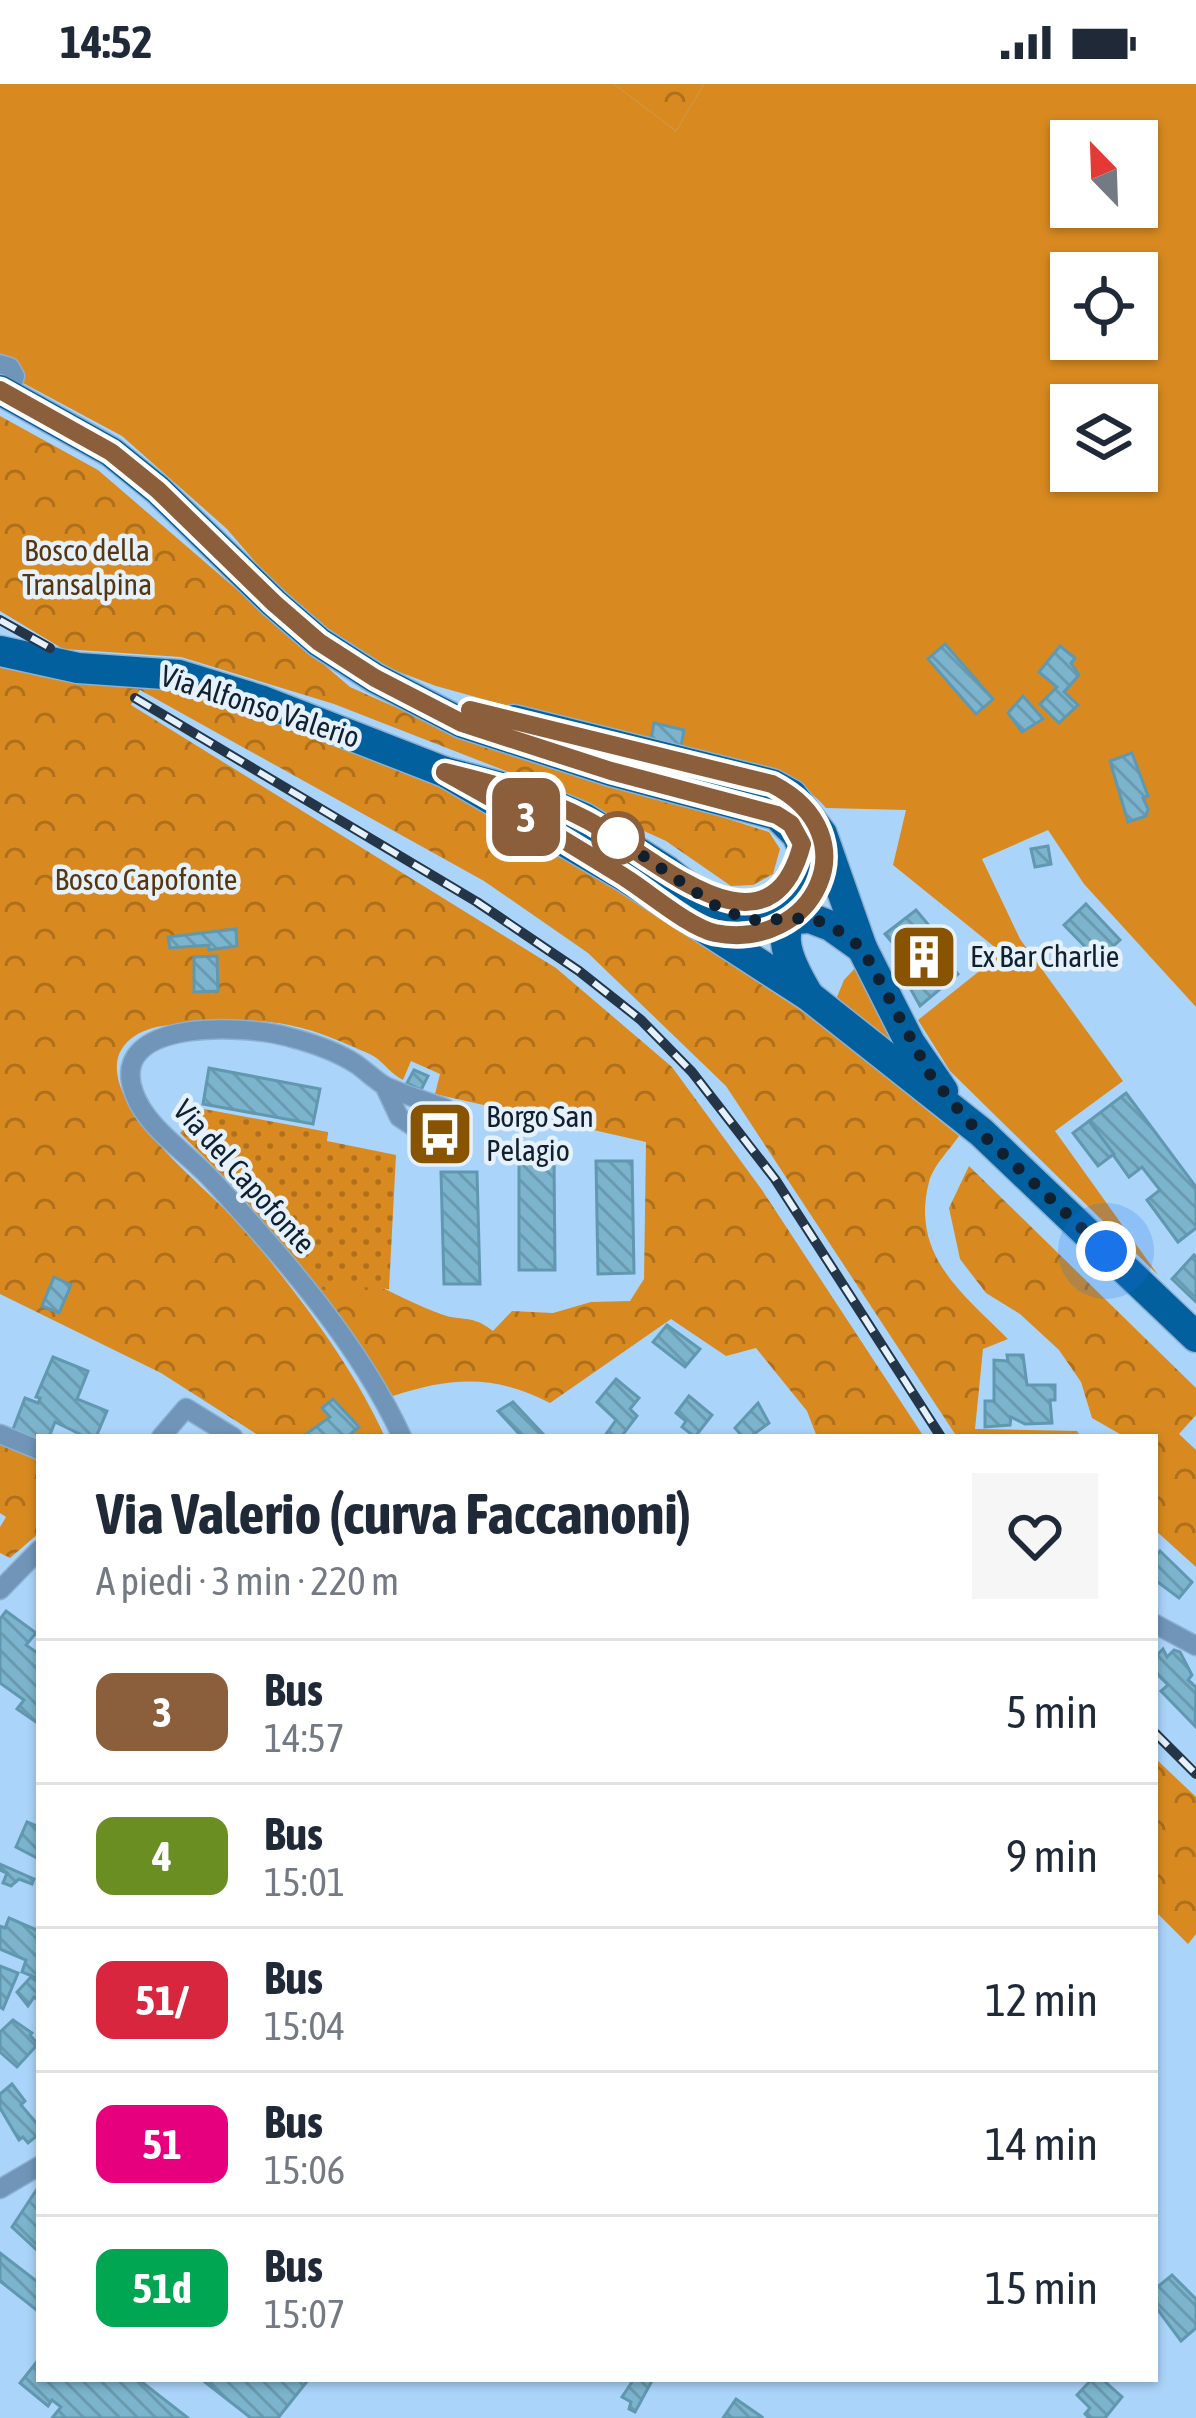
<!DOCTYPE html>
<html lang="it">
<meta charset="utf-8">
<style>
:root{--surface:#fff;--page:#f6f6f7;--text:#1f2937;--muted:#747a83;--line:#e0e1e3}
body{margin:0;font-family:"Asap Condensed",sans-serif;background:var(--page);color:var(--text);height:100vh;display:flex;flex-direction:column;font-size:45px;white-space:nowrap}
*{box-sizing:border-box;margin:0}
p{font-size:39px;color:var(--muted)}
.icon{flex:none;width:66px;height:66px;fill:none;stroke:currentColor;stroke-width:2;stroke-linecap:round;stroke-linejoin:round}
.map{position:relative;flex:1;overflow:hidden}
.panel{position:absolute;left:36px;top:1350px;width:1122px;height:948px;display:flex;flex-direction:column;background:var(--surface);border-radius:0px;box-shadow:0 3px 9px #0004}
.panel>*{flex:none}
.badge{padding:0 24px;border-radius:18px;font-size:42px;line-height:78px}
.needle{width:78px;rotate:337deg}
.tools{position:absolute;left:1050px;top:36px;display:grid;gap:24px}
.tools a{display:grid;place-items:center;width:108px;height:108px;border-radius:0px;background:var(--surface);box-shadow:0 3px 9px #0004;font-size:60px}
.you{position:absolute;width:60px;height:60px;margin:-30px;border:9px solid #fff;border-radius:50%;background:#1a73e8;box-shadow:0 0 0 18px #1a73e833}
.map>.badge{position:absolute;translate:-50% -50%;box-shadow:0 0 0 6px #fff}
.round{display:grid;place-items:center;flex:none;width:126px;height:126px;border-radius:0px;background:var(--page)}
.headline{display:flex;align-items:center;justify-content:space-between;height:204px;padding:0 60px}
h1{font-size:57px;font-weight:700;line-height:90px}
ul{padding:0;list-style:none}
li{display:flex;align-items:center;gap:36px;height:144px;padding:0 60px;border-top:3px solid var(--line)}
li div{flex:1}
li b{display:block;font-size:45px}
li em{font-style:normal}
li .badge{min-width:132px;font-weight:700;text-align:center}
.status{display:flex;justify-content:space-between;align-items:center;height:84px;padding:0 60px;background:var(--surface);direction:ltr}
.status svg{height:33px;fill:currentColor}
.map>svg:first-child{display:block}
.grass{fill:#d88a20;fill-rule:evenodd}
.forest{fill:url(#forest-crowns)}
.park{fill:url(#park-dots)}
.building{fill:url(#building-back-hatch);stroke:#6098b0;stroke-width:3}
.lines{fill:none;stroke-linecap:round;stroke-linejoin:round}
.minor-casing{stroke:#8cb0d1;stroke-width:21}
.primary-casing{stroke:#8cb0d1;stroke-width:33}
.minor{stroke:#7095b8;stroke-width:18}
.primary{stroke:#03609f;stroke-width:30}
.rail-casing{stroke:#233546;stroke-width:10}
.rail{stroke:#e5f1fd;stroke-width:6;stroke-dasharray:18;stroke-linecap:butt}
.line-casing{stroke:#fff;stroke-width:27}
.line{stroke:#8b5e3c;stroke-width:18}
.walk{stroke:#11202e;stroke-width:12;stroke-dasharray:0 21.6}
.stop-dot{fill:#fff;stroke:#8b5e3c;stroke-width:6}
.labels{text-anchor:middle;stroke-width:9;stroke-linejoin:round;paint-order:stroke}
.park-label{font-size:30px;fill:#57360d;stroke:#e5f1fd}
.street-label{font-size:30px;fill:#11202e;stroke:#e5f1fd}
.poi-label{font-size:30px;fill:#11202e;stroke:#e5f1fd;text-anchor:start}
</style>
<div class="status"><b>14:52</b><svg viewBox="0 0 49 12"><path d="M0 12V9h3v3zM5 12V6h3v6zM10 12V3h3v9zM15 12V0h3v12zM26 1h20v11H26zM47 4h2v5h-2z"/></svg></div>
<div class="map">
<svg width="1196" height="2334" viewBox="0 0 1196 2334">
<defs>
<pattern id="forest-crowns" width="20" height="18" patternUnits="userSpaceOnUse" patternTransform="scale(3)"><rect width="20" height="18" fill="#d88a20"/><path d="M2 6a3 3 0 1 1 6 0M12 15a3 3 0 1 1 6 0" fill="none" stroke="#ae701c"/></pattern>
<pattern id="park-dots" width="8" height="8" patternUnits="userSpaceOnUse" patternTransform="scale(3)"><rect width="8" height="8" fill="#d88a20"/><path d="M2 2h.1M6 6h.1" fill="none" stroke="#ae701c" stroke-width="1.8" stroke-linecap="round"/></pattern>
<pattern id="building-back-hatch" width="6" height="6" patternUnits="userSpaceOnUse" patternTransform="scale(3)"><rect width="6" height="6" fill="#7cb4cd"/><path d="M-1 5l2 2M0 0l6 6M5-1l2 2" fill="none" stroke="#6a9ab0"/></pattern>
</defs>
<rect width="100%" height="100%" fill="#abd4fa"/>
<!-- grass -->
<g class="grass">
<path d="M0,0H614L676,47L704,0H1196V923L1084,800L1048,746L982,775L1020,855L1123,997L1055,1047L1158,1191L950,987L918,936L1002,869L893,781L906,726L826,724C794,684 727,680 680,668L684,646L654,639L650,661L436,602L365,575L294,523L227,445L122,352L23,299V289L0,272ZM1071,57H1137V123H1071ZM1071,189H1137V255H1071ZM1071,321H1137V387H1071Z"/>
<polygon points="856,883 904,975 842,923 837,913 844,896"/>
</g>
<!-- forest -->
<g class="forest">
<polygon points="614,0 704,0 676,47"/>
<polygon points="0,332 98,386 350,603 433,640 769,748 780,765 773,790 753,801 731,802 666,757 547,703 334,620 181,573 63,565 0,527"/>
<path d="M0,581L42,593L153,600L229,620L436,701L563,771L814,935L959,1052C950,1065 933,1082 929,1098C910,1171 963,1210 1008,1255L983,1265L975,1345L1077,1347L1081,1353H957L726,1002L588,869L484,797L140,606L131,621L556,884L672,983L762,1106L924,1353H817L807,1327L756,1264L726,1272L671,1235L550,1319C495,1290 450,1293 393,1312L316,1202C337,1203 374,1198 391,1208C403,1214 439,1231 451,1233C471,1236 476,1234 493,1247L512,1227L553,1229L591,1218L630,1217L644,1195L646,1058L435,1010L440,990L411,977L403,996C391,990 385,980 375,973C365,967 352,963 342,958C277,930 240,936 172,941C146,942 114,956 117,987C121,1039 207,1104 241,1142C295,1206 350,1277 385,1353H261L161,1289L0,1210Z"/>
<polygon points="969,1082 1196,1304 1196,1331 1179,1350 1196,1366 1196,1483 1155,1446 1155,1353 1125,1353 1092,1334 1081,1298 1059,1266 1020,1230 986,1209 960,1175 949,1124"/>
<polygon points="0,1360 39,1376 39,1449 10,1474 0,1469 0,1443 6,1433 0,1429"/>
<polygon points="1155,1674 1196,1713 1196,1850 1188,1860 1155,1827"/>
</g>
<!-- park -->
<polygon class="park" points="204,1025 328,1048 327,1057 396,1071 389,1205 316,1202 236,1105 180,1049"/>
<!-- building -->
<g class="building">
<polygon points="945,560 993,615 976,630 928,575"/>
<polygon points="1060,562 1075,574 1071,579 1079,591 1064,608 1078,621 1059,639 1040,620 1057,603 1039,588"/>
<polygon points="1023,612 1043,635 1022,648 1008,629"/>
<polygon points="654,639 684,646 680,668 650,661"/>
<polygon points="1132,669 1148,712 1143,714 1148,725 1146,732 1128,738 1110,677"/>
<polygon points="1048,762 1051,780 1035,783 1031,765"/>
<polygon points="1086,820 1120,856 1098,876 1064,841"/>
<polygon points="916,826 937,851 930,857 958,890 920,922 899,884 907,876 885,850"/>
<polygon points="236,845 237,862 209,866 209,861 170,864 168,853"/>
<polygon points="217,872 218,907 194,908 194,873"/>
<polygon points="209,984 320,1005 313,1040 203,1020"/>
<polygon points="414,986 428,992 421,1006 407,999"/>
<polygon points="1126,1009 1196,1103 1196,1144 1178,1158 1147,1116 1160,1106 1142,1083 1129,1093 1089,1037"/>
<polygon points="1089,1037 1114,1070 1098,1082 1073,1049"/>
<polygon points="519,1073 554,1073 555,1186 519,1186"/>
<polygon points="596,1077 632,1077 634,1189 598,1190"/>
<polygon points="441,1088 477,1088 480,1200 444,1200"/>
<polygon points="1194,1171 1196,1173 1196,1218 1172,1195"/>
<polygon points="54,1193 71,1201 59,1229 42,1222"/>
<polygon points="667,1241 700,1265 685,1283 653,1258"/>
<polygon points="1007,1271 1023,1271 1027,1301 1055,1301 1055,1316 1050,1316 1052,1339 1025,1340 1011,1333 1010,1341 985,1343 985,1317 994,1317 994,1276 1008,1277"/>
<polygon points="53,1273 88,1287 77,1315 107,1327 96,1353 86,1353 55,1338 49,1353 39,1353 39,1359 12,1348 25,1314 38,1319 40,1314 36,1313"/>
<polygon points="616,1295 639,1314 630,1325 637,1332 621,1353 604,1353 616,1336 597,1318"/>
<polygon points="689,1312 712,1331 695,1353 682,1343 686,1337 676,1329"/>
<polygon points="333,1315 359,1343 347,1353 302,1353 330,1333 322,1324"/>
<polygon points="513,1318 543,1350 540,1353 522,1353 498,1327"/>
<polygon points="758,1319 769,1339 750,1353 743,1353 735,1344"/>
<polygon points="1160,1467 1192,1498 1179,1514 1155,1496 1155,1473"/>
<polygon points="6,1527 36,1549 26,1561 36,1568 39,1565 39,1634 36,1638 17,1625 24,1616 0,1599 0,1535"/>
<polygon points="1163,1565 1167,1573 1174,1566 1180,1568 1192,1591 1188,1596 1196,1603 1195,1642 1161,1607 1168,1601 1155,1588 1155,1573"/>
<polygon points="27,1738 39,1743 39,1775 16,1763"/>
<polygon points="0,1780 34,1795 32,1800 19,1795 11,1802 3,1799 7,1789 0,1786"/>
<polygon points="9,1834 39,1847 39,1895 22,1888 26,1876 0,1865 0,1842 5,1844"/>
<polygon points="0,1882 18,1889 3,1925 0,1923"/>
<polygon points="31,1893 39,1899 39,1917 34,1913 28,1922 17,1908"/>
<polygon points="13,1936 32,1949 30,1951 38,1960 17,1983 0,1968 0,1948"/>
<polygon points="12,2000 25,2017 21,2021 39,2042 39,2050 28,2059 23,2053 19,2056 0,2024 0,2010"/>
<polygon points="39,2102 39,2168 12,2143"/>
<polygon points="0,2169 39,2199 39,2228 0,2197"/>
<polygon points="1172,2191 1196,2215 1196,2244 1181,2257 1155,2222 1155,2205"/>
<polygon points="39,2275 39,2295 138,2295 188,2334 52,2334 61,2323 52,2316 48,2322 20,2299"/>
<polygon points="201,2295 309,2295 278,2334 251,2334"/>
<polygon points="634,2295 653,2295 635,2328 629,2325 631,2318 622,2313"/>
<polygon points="1092,2295 1102,2295 1122,2313 1105,2334 1089,2334 1085,2330 1090,2324 1077,2311"/>
<polygon points="736,2315 762,2333 761,2334 723,2334"/>
</g>
<g class="lines">
<defs>
<g id="minor">
<polyline points="0,280 10,283 15,292 10,309"/>
<path d="M384,1001L399,1033L414,1043L433,1039L445,1024C426,1017 404,1011 385,1002C375,996 366,987 356,980C336,967 312,959 289,953C247,941 106,933 134,1009C146,1044 189,1070 213,1097C282,1172 359,1259 402,1353"/>
<polyline points="0,1350 39,1366"/>
<polyline points="161,1353 186,1324 233,1353"/>
<polyline points="0,1506 39,1466"/>
<polyline points="1155,1540 1196,1562"/>
<polyline points="0,2105 39,2082"/>
</g>
<g id="primary">
<path d="M0,306L111,368L158,406L274,519L319,558L375,594L462,639L611,687L777,731L797,751L806,771V783C788,847 770,848 809,912"/>
<polyline points="0,567 78,584 179,591 260,616 445,688 528,710 584,734 667,787 706,817 738,834 763,837 810,834 831,842 862,864"/>
<polyline points="514,636 772,700 792,711 822,750 862,864 910,959 943,1007"/>
<polyline points="445,688 622,791 809,912 981,1048 1196,1253"/>
</g>
</defs>
<!-- minor casing -->
<use href="#minor" class="minor-casing"/>
<!-- primary casing -->
<use href="#primary" class="primary-casing"/>
<!-- minor -->
<use href="#minor" class="minor"/>
<!-- primary -->
<use href="#primary" class="primary"/>
<defs>
<g id="rail">
<polyline points="0,536 50,564"/>
<polyline points="135,614 477,818 579,887 641,936 692,988 775,1095 941,1353"/>
<polyline points="1155,1649 1196,1690"/>
</g>
</defs>
<!-- rail casing -->
<use href="#rail" class="rail-casing"/>
<!-- rail -->
<use href="#rail" class="rail"/>
</g>
<g class="lines">
<defs>
<path id="line" d="M0,306L111,368L158,406L274,519L319,558L375,594L462,639L611,687L777,731L791,740L802,760C769,888 650,769 587,736C542,712 494,700 445,688C505,721 563,755 621,791C646,806 688,843 715,849C813,868 873,752 772,700L470,626"/>
</defs>
<!-- line casing -->
<use href="#line" class="line-casing"/>
<!-- line -->
<use href="#line" class="line"/>
<!-- walk -->
<polyline class="walk" points="618,754 613,751 722,826 752,836 810,834 832,842 862,864 931,992 966,1035 1106,1167"/>
</g>
<!-- icons -->
<defs>
<symbol id="building-square" viewBox="-11 -11 22 22"><rect x="-9" y="-9" width="18" height="18" rx="4" fill="#895402" stroke="#e5f1fd"/><path d="M-4-6H4V6H1V3H-1V6H-4ZM-2.5-4.3h1.7v1.8h-1.7ZM.8-4.3h1.7v1.8H.8ZM-2.5-1h1.7V.8h-1.7ZM.8-1h1.7V.8H.8Z" fill="#fff"/></symbol>
<symbol id="bus-square" viewBox="-11 -11 22 22"><rect x="-9" y="-9" width="18" height="18" rx="4" fill="#895402" stroke="#e5f1fd"/><path d="M-5-6H5V4H4V6H2V4H-2V6H-4V4H-5ZM-3.5-4V0h7V-4ZM-3.5 1.2v1.5H-2V1.2ZM2 1.2v1.5H3.5V1.2Z" fill="#fff"/></symbol>
</defs>
<g fill-rule="evenodd">
<use href="#building-square" x="886" y="835" width="76" height="76"/>
<use href="#bus-square" x="402" y="1012" width="76" height="76"/>
</g>
<!-- markers -->
<circle class="stop-dot" cx="618" cy="754" r="24"/>
<g class="labels">
<!-- park labels -->
<g class="park-label">
<text x="87" y="477">Bosco della<tspan x="87" dy="34">Transalpina</tspan></text>
<text x="146" y="806">Bosco Capofonte</text>
</g>
<!-- street labels -->
<g class="street-label">
<text transform="translate(260 623) rotate(18)" y="10">Via Alfonso Valerio</text>
<text transform="translate(244 1093) rotate(48)" y="10">Via del Capofonte</text>
</g>
<!-- poi labels -->
<g class="poi-label">
<text x="970" y="883">Ex Bar Charlie</text>
<text x="486" y="1043">Borgo San<tspan x="486" dy="34">Pelagio</tspan></text>
</g>
</g>
</svg>
<div class="tools">
<a><svg class="needle" viewBox="-14 -14 28 28"><path d="M0-13l5 13h-10z" fill="#e53935"/><path d="M0 13l5-13h-10z" fill="#747a83"/></svg></a>
<a><svg class="icon" aria-label="locate" viewBox="0 0 24 24"><circle cx="12" cy="12" r="6"/><path d="M12 2v4M12 18v4M2 12h4M18 12h4"/></svg></a>
<a><svg class="icon" aria-label="layers" viewBox="0 0 24 24"><path d="M12 4l9 5-9 5-9-5zM3 14l9 5 9-5"/></svg></a>
</div>
<div class="you" style="left:1106px;top:1167px"></div>
<b class="badge" style="left:526px;top:733px;background:#8b5e3c;color:#fff">3</b>
<section class="panel">
<div class="headline"><div><h1>Via Valerio (curva Faccanoni)</h1><p>A piedi · 3 min · 220 m</p></div><a class="round"><svg class="icon" aria-label="heart" viewBox="0 0 24 24"><path d="M12 20l-8-8c-3-5 5-10 8-4 3-6 11-1 8 4z"/></svg></a></div>
<ul>
<li><span class="badge" style="background:#8b5e3c;color:#fff">3</span><div><b>Bus</b><p>14:57</p></div><em>5 min</em></li>
<li><span class="badge" style="background:#6b8e23;color:#fff">4</span><div><b>Bus</b><p>15:01</p></div><em>9 min</em></li>
<li><span class="badge" style="background:#d7263d;color:#fff">51/</span><div><b>Bus</b><p>15:04</p></div><em>12 min</em></li>
<li><span class="badge" style="background:#e6007e;color:#fff">51</span><div><b>Bus</b><p>15:06</p></div><em>14 min</em></li>
<li><span class="badge" style="background:#00a651;color:#fff">51d</span><div><b>Bus</b><p>15:07</p></div><em>15 min</em></li>
</ul>
</section>
</div>
